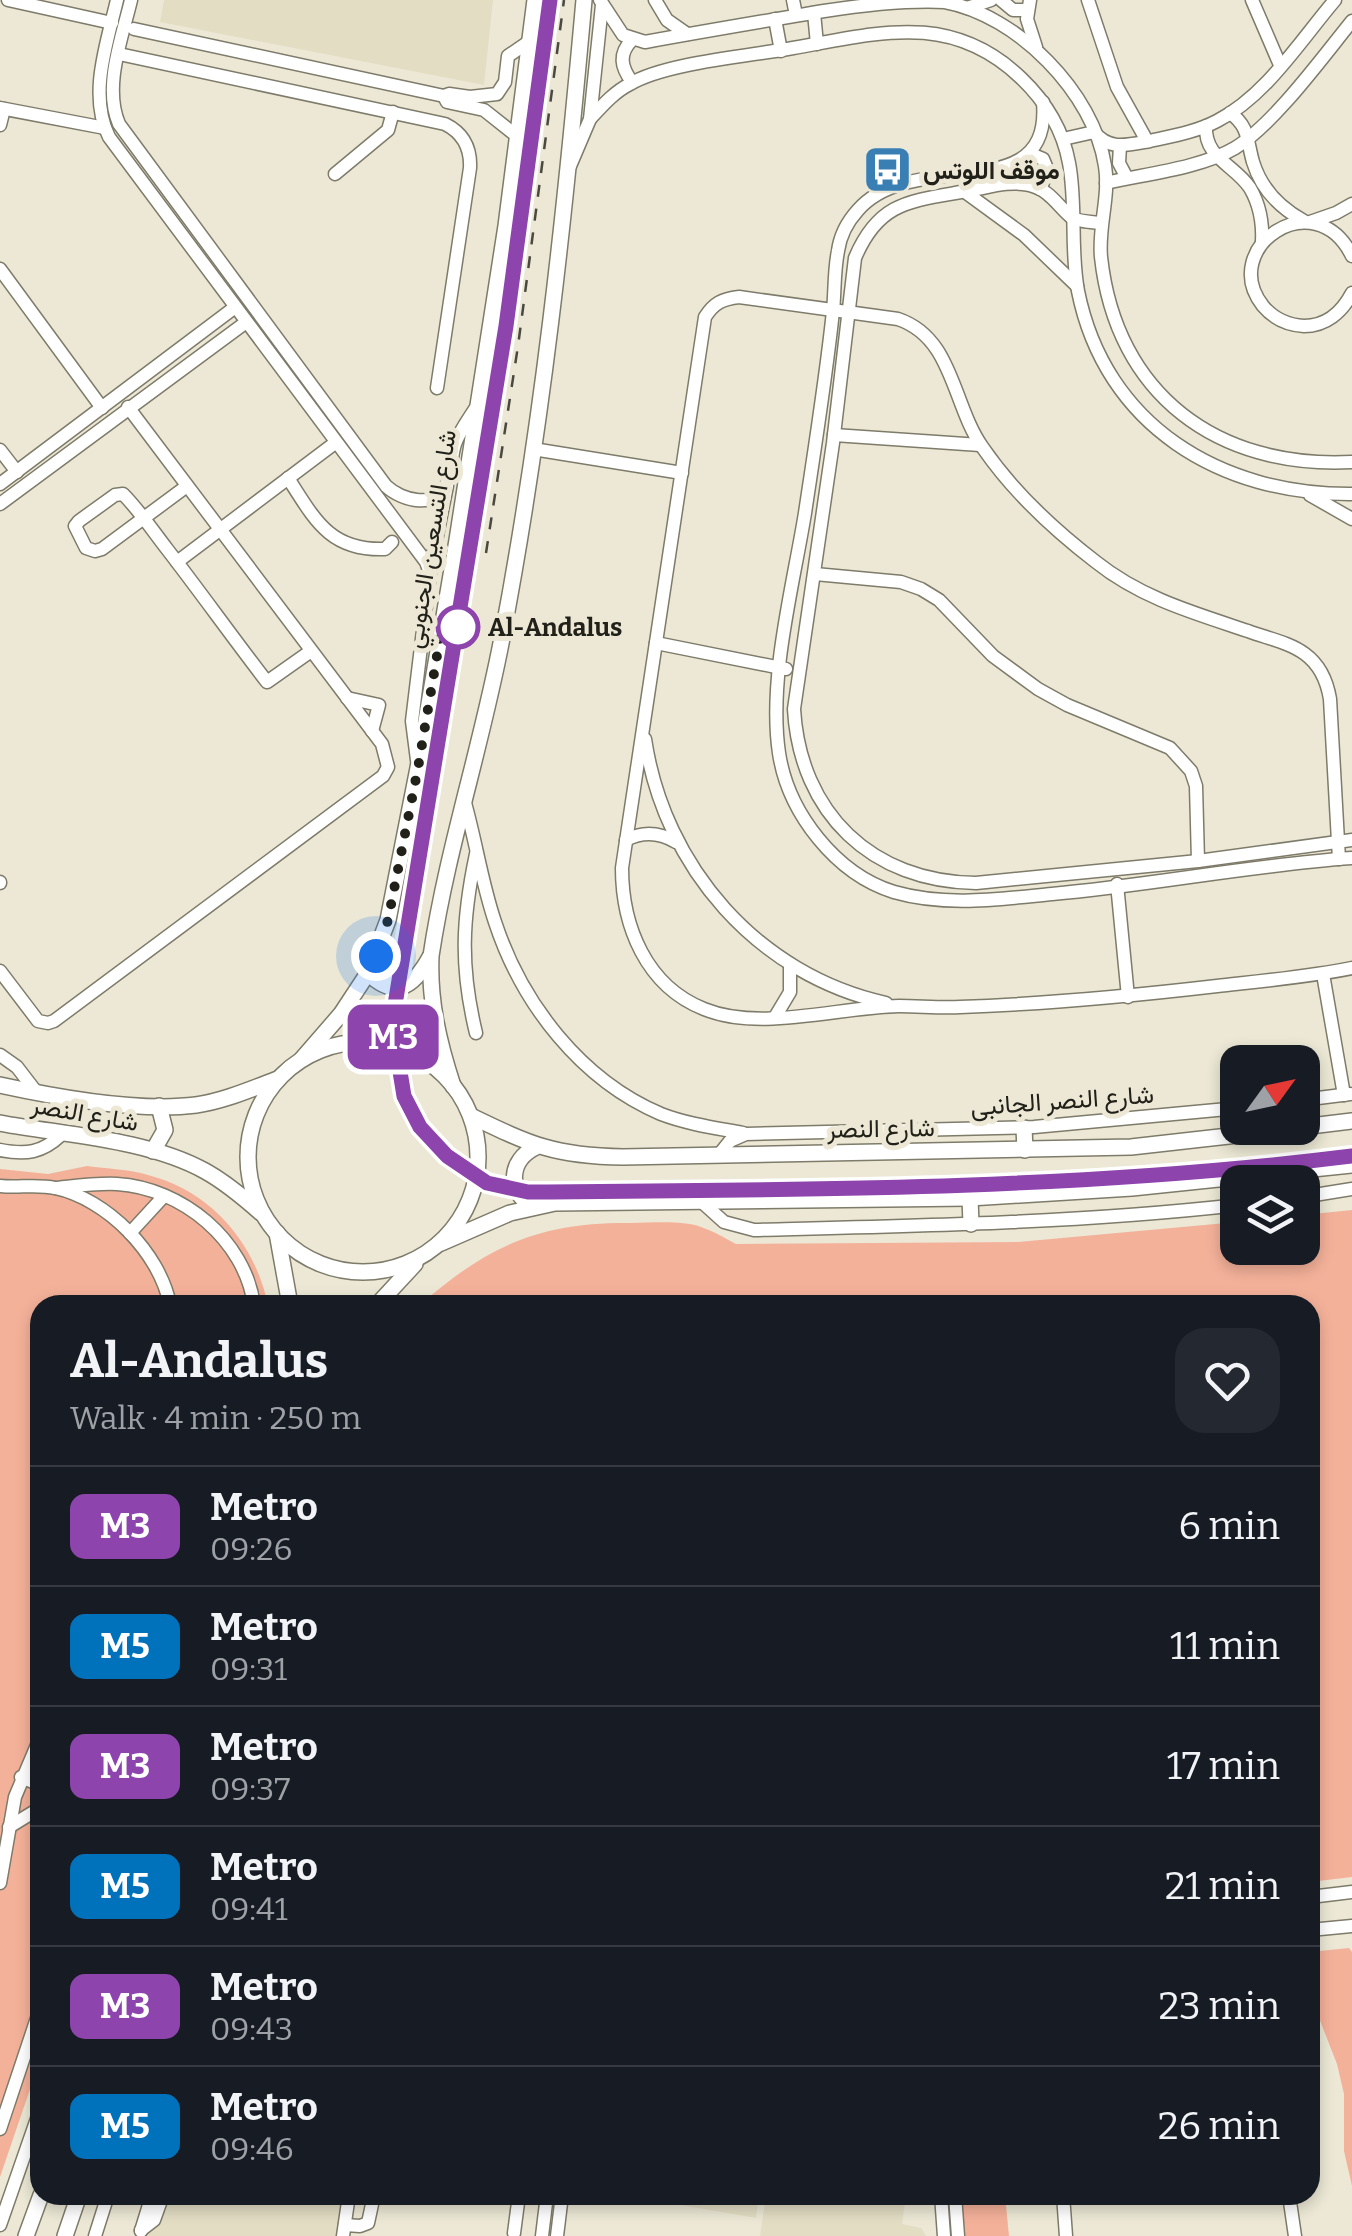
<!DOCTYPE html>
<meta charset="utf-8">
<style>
:root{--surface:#171b24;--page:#242831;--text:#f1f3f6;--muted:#9ea1a6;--line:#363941}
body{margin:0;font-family:Bitter,Vazirmatn,serif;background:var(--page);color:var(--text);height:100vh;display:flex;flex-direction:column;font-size:38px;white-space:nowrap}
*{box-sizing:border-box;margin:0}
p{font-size:32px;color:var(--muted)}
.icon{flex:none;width:55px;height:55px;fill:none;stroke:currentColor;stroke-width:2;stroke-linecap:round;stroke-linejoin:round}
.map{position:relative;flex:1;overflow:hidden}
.panel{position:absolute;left:30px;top:1295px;width:1290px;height:910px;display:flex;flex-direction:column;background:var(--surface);border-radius:30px;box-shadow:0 5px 15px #0003}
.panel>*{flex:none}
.badge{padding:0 20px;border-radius:15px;font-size:35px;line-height:65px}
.needle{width:65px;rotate:57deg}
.controls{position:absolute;left:1220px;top:1045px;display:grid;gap:20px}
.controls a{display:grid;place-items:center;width:100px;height:100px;border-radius:20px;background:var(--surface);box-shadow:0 5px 15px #0003;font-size:50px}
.you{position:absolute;width:50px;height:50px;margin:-25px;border:8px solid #fff;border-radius:50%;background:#1a73e8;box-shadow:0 0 0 15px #1a73e833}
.map>.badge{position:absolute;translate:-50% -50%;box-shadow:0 0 0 5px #fff}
.round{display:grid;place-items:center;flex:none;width:105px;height:105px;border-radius:30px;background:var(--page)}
.summary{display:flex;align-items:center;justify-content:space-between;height:170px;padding:0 40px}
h1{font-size:48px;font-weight:700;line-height:75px}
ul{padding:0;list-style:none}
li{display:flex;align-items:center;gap:30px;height:120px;padding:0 40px;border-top:2px solid var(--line)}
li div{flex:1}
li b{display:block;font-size:38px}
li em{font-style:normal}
li .badge{min-width:110px;font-weight:700;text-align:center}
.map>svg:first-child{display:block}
.built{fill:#e2ddc3}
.green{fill:#f4b19a}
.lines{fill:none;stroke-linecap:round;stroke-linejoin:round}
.minor-casing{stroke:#7e7b6a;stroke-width:15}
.major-casing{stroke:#7e7b6a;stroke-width:18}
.minor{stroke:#fff;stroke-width:12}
.major{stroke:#fff;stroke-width:15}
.rail{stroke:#4b493f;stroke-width:2.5;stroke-dasharray:12 12;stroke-linecap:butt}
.line-casing{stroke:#fff;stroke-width:22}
.line{stroke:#8e44ad;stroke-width:15}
.walk{stroke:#212019;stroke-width:10;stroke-dasharray:0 18}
.stop-dot{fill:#fff;stroke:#8e44ad;stroke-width:5}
.labels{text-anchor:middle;stroke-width:10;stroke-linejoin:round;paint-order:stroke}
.poi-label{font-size:25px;font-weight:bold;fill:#212019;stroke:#ece8d5;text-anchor:start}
.street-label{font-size:25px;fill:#212019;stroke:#ece8d5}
.stop-label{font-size:25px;font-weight:bold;fill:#212019;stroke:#ece8d5;text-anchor:start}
</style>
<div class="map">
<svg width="1352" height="2236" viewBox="0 0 1352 2236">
<rect width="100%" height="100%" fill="#ece8d5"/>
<!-- built -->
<g class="built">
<polygon points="164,0 493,0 484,85 160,22"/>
<polygon points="152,2195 350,2195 344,2236 139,2236"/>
<polygon points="662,2195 759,2195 756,2218 663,2202"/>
<polygon points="766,2195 906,2195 902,2224 921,2228 926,2236 760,2236"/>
</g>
<!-- green -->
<g class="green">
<path d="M87,1166C107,1169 129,1169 148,1175C211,1191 255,1243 268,1305H40V2060L0,2177V1169L48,1174Z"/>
<path d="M1352,1210V1877L1310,1882V1305H420C488,1245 541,1222 631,1223C653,1223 681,1220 701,1227C713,1231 725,1238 736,1244L1018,1242L1237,1222L1238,1248H1302L1303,1215Z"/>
<polygon points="1349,1948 1352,1952 1352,2186 1344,2151 1344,2094 1337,2064 1310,1995 1310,1952"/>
<polygon points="959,2195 1005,2195 1009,2236 961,2236"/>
</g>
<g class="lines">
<defs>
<g id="minor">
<polyline points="8,0 112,23"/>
<path d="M117,0C107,43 88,95 109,137L426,562L430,573L412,721L417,760"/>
<path d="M131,0C122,38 103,87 119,124L386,486C402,501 437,510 447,483C452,471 451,456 455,444C459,432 468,420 475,409"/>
<path d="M600,0L623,35L645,42C705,31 765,21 824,11C863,5 906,0 945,2C1017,15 1094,93 1105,166C1110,196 1098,227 1101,257C1116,395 1218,469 1352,462"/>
<polyline points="655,0 667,20 687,34"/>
<polyline points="793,0 796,15"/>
<polyline points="1001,0 1013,10 1028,10"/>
<polyline points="1030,0 1027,19 1036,47"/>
<polyline points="1088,0 1117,87 1147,141"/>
<polyline points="1252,0 1280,65"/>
<polyline points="967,8 991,0"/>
<polyline points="814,13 817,44"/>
<polyline points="775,19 781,51"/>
<polyline points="134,29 444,96"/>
<path d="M119,54L445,124C463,133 471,148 470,168L437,388"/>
<path d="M632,82C621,67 618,54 632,40"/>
<path d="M1043,102C1052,210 914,146 858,210C848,221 840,236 838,251C834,270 835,291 833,311C826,378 815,446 805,513C793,587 768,679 779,753C788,813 836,874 894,892C946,907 1000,899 1052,894C1152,885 1252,865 1352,858"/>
<polyline points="0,108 105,128"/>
<path d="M1230,113C1249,126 1247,141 1253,162C1261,188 1280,208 1304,221"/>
<path d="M590,119C602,106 614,92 630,84C665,63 749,56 793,48C879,33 951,11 1021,78C1045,101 1063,130 1069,163C1077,205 1070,249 1078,291C1105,426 1221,495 1352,494"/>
<polyline points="0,125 4,109"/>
<path d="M1206,126C1204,158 1235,165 1250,188C1260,205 1263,223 1262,242"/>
<polyline points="518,137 484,110 447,102 444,96 449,94 470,97 497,94 505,82 508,56 530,41"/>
<path d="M1063,139L1094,132C1109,151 1128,145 1150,141C1172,136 1196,132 1217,121C1266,96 1300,41 1335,0"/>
<polyline points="1120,146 1119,163 1127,178"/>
<polyline points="1031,154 1043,159 1048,171 1040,189"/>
<polyline points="570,166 590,119 602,5"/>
<polyline points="335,174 388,130 393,112"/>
<path d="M1106,183C1145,174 1201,168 1235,148C1274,124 1322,58 1352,21"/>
<polyline points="965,192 1024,235 1077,286"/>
<polyline points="1310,222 1336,213 1352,204"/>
<path d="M1101,223C1092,222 1078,222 1071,217C1056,204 1050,190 1029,185C1008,180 987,188 967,191C911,201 879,201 855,258L833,443L794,709C800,813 872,882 976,883L1198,861L1352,840"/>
<path d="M1352,256C1315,181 1217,248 1263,306C1273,318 1288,325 1304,326C1326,326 1342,312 1352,293"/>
<polyline points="0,269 102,408"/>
<polyline points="834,435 980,445"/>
<polyline points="533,449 682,473"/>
<polyline points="0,450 17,472"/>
<path d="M288,478C315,520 330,551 385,549L392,542"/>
<polyline points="0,484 234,308"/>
<path d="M187,486L102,549L95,551L86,548L75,526L79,521L115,495L123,494C139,510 153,531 167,549C201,593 233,638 267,682L311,651"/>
<polyline points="1310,495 1352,519"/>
<polyline points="0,504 245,323"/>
<polyline points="177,562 335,443"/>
<polyline points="430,570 447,486"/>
<polyline points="815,574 901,582 921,589 939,600 993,656 1038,689 1067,705 1170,748 1191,771 1196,786 1198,861"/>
<polyline points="656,643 786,669"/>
<polyline points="347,698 379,705 372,731"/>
<path d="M645,739C664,867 758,975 886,1003"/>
<path d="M465,803C476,842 482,884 495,922C522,1004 581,1080 661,1114C687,1124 716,1128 743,1133"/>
<path d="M626,840C643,831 659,832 676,842"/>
<path d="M476,854C462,920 460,967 476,1033"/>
<path d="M1339,859L1330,699C1327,681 1320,665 1305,654C1289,642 1266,638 1248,631C1194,613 1141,598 1096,562C1053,529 1014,493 983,448C952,405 954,338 898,319L739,297C722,299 714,303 705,317L622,868C622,926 646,986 704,1009C760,1032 839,1007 899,1006C919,1006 940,1008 960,1007C1046,1004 1131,996 1217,986C1262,981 1307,977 1352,968"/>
<polyline points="0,882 0,883"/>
<polyline points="1117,884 1128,997"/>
<polyline points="0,971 38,1021 48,1023 54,1021 383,776 388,767 382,744 128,407"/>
<polyline points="1323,974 1344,1095"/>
<polyline points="775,1017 790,992 790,964"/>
<polyline points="0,1055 17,1067 37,1093"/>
<polyline points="1302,1100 1350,1094"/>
<path d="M0,1150C26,1155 42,1153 61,1135"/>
<polyline points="718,1156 730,1141 746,1134 1034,1127 1238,1108"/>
<path d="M0,1186C17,1188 38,1184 55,1188C107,1199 160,1253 170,1305"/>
<path d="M55,1188C75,1186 97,1183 117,1184C182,1188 245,1240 254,1305"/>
<polyline points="1302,1197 1352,1189"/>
<path d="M703,1203L724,1222L754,1230C915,1226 1077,1223 1238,1205"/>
<polyline points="130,1233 164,1196"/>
<polyline points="21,1777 40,1785"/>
<polyline points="9,1827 40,1808"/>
<polyline points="0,1883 15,1797 40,1738"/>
<polyline points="1310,1897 1352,1892"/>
<polyline points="1310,1930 1352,1926"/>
<polyline points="0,2129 40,2009"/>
<polyline points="941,2195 944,2236"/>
<polyline points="955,2195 958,2236"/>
<polyline points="1063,2195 1066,2236"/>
<polyline points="1289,2195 1295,2236"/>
<polyline points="0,2225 40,2110"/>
<polyline points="345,2225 360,2226 368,2223 374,2195"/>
<polyline points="141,2230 154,2220 163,2195"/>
<polyline points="141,2231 152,2195"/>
<polyline points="514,2233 519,2195"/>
<polyline points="95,2236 108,2195"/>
<polyline points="343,2236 349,2195"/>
<polyline points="542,2236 547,2195"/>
<polyline points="557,2236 562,2195"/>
</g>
<g id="major">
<path d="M368,973C396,1000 414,986 430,957"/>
<circle cx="363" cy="1157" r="115"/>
<polyline points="302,1059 341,1014 368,973 388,920 418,768 457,540 506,226 535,0"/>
<path d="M0,1085C55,1097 140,1112 196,1105C224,1101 251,1089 278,1079"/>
<path d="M453,1086C439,1043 429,1002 431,956C447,849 482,745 502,638C542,428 565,213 584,0"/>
<path d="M471,1116C531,1145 555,1156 623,1157L1131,1147L1300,1128"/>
<path d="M0,1123C64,1135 147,1139 205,1171C225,1182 243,1197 261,1213"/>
<polyline points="1302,1127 1352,1121"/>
<polyline points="1024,1128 1025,1150"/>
<polyline points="153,1151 165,1130 159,1106"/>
<polyline points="970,1198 971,1224"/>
<path d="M532,1207C507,1190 509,1160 536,1147"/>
<polyline points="277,1233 290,1305"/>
<polyline points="441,1243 510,1213 555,1203 970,1198 1132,1188 1352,1165"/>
<polyline points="377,1305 415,1264"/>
<polyline points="26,2236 41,2195"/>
<polyline points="65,2236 79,2195"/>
</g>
</defs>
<!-- minor casing -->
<use href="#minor" class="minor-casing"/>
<!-- major casing -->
<use href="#major" class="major-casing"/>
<!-- minor -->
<use href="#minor" class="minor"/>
<!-- major -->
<use href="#major" class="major"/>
<!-- rail -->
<g class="rail">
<polyline points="486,553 518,346 564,0"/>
<path d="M445,702L392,1023C398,1081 410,1132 462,1166C471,1172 480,1180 489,1183C501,1188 515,1189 528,1192C803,1189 1078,1191 1352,1156"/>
</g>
</g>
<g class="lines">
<defs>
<path id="line" d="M550,0L506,326L392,1023L404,1096L420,1127L447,1156L487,1183L528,1192C803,1190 1079,1190 1352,1156"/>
</defs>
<!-- line casing -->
<use href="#line" class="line-casing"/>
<!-- line -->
<use href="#line" class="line"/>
<!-- walk -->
<polyline class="walk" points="376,956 388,920 418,768 443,620 458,627"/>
</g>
<!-- icons -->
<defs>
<symbol id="bus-square" viewBox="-11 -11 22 22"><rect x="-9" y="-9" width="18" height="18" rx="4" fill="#397fb4" stroke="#ece8d5"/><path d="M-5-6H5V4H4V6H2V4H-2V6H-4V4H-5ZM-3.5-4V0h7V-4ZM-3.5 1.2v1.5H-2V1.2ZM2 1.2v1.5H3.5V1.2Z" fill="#fff"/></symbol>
</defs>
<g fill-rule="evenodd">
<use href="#bus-square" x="860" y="142" width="55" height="55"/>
</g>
<!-- markers -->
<circle class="stop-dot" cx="458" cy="627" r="20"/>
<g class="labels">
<!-- poi labels -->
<g class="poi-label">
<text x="923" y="179">موقف اللوتس</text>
</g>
<!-- street labels -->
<g class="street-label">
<text transform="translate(430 539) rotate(-81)" y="9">شارع التسعين الجنوبي</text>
<text transform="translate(1062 1100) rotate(-4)" y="9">شارع النصر الجانبى</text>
<text transform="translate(85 1113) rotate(10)" y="9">شارع النصر</text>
<text transform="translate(881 1128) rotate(-1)" y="9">شارع النصر</text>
</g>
<!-- stop labels -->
<g class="stop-label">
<text x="488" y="636">Al-Andalus</text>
</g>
</g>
</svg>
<div class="controls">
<a><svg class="needle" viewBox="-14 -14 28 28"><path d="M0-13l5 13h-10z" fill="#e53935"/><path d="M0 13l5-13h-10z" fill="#9ea1a6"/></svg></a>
<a><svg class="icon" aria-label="layers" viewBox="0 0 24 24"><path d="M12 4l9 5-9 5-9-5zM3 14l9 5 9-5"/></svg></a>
</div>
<div class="you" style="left:376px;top:956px"></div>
<b class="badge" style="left:393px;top:1037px;background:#8e44ad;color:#fff">M3</b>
<section class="panel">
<div class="summary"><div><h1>Al-Andalus</h1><p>Walk · 4 min · 250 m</p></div><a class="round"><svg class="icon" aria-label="heart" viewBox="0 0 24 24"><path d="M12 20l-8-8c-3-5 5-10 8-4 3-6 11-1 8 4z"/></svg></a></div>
<ul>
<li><span class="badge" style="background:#8e44ad;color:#fff">M3</span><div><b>Metro</b><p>09:26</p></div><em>6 min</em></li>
<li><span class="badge" style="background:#0072bc;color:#fff">M5</span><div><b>Metro</b><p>09:31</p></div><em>11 min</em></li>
<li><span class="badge" style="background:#8e44ad;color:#fff">M3</span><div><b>Metro</b><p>09:37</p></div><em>17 min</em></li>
<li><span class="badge" style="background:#0072bc;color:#fff">M5</span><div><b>Metro</b><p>09:41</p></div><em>21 min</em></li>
<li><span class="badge" style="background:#8e44ad;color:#fff">M3</span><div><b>Metro</b><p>09:43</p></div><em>23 min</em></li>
<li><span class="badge" style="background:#0072bc;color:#fff">M5</span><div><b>Metro</b><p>09:46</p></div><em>26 min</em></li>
</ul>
</section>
</div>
